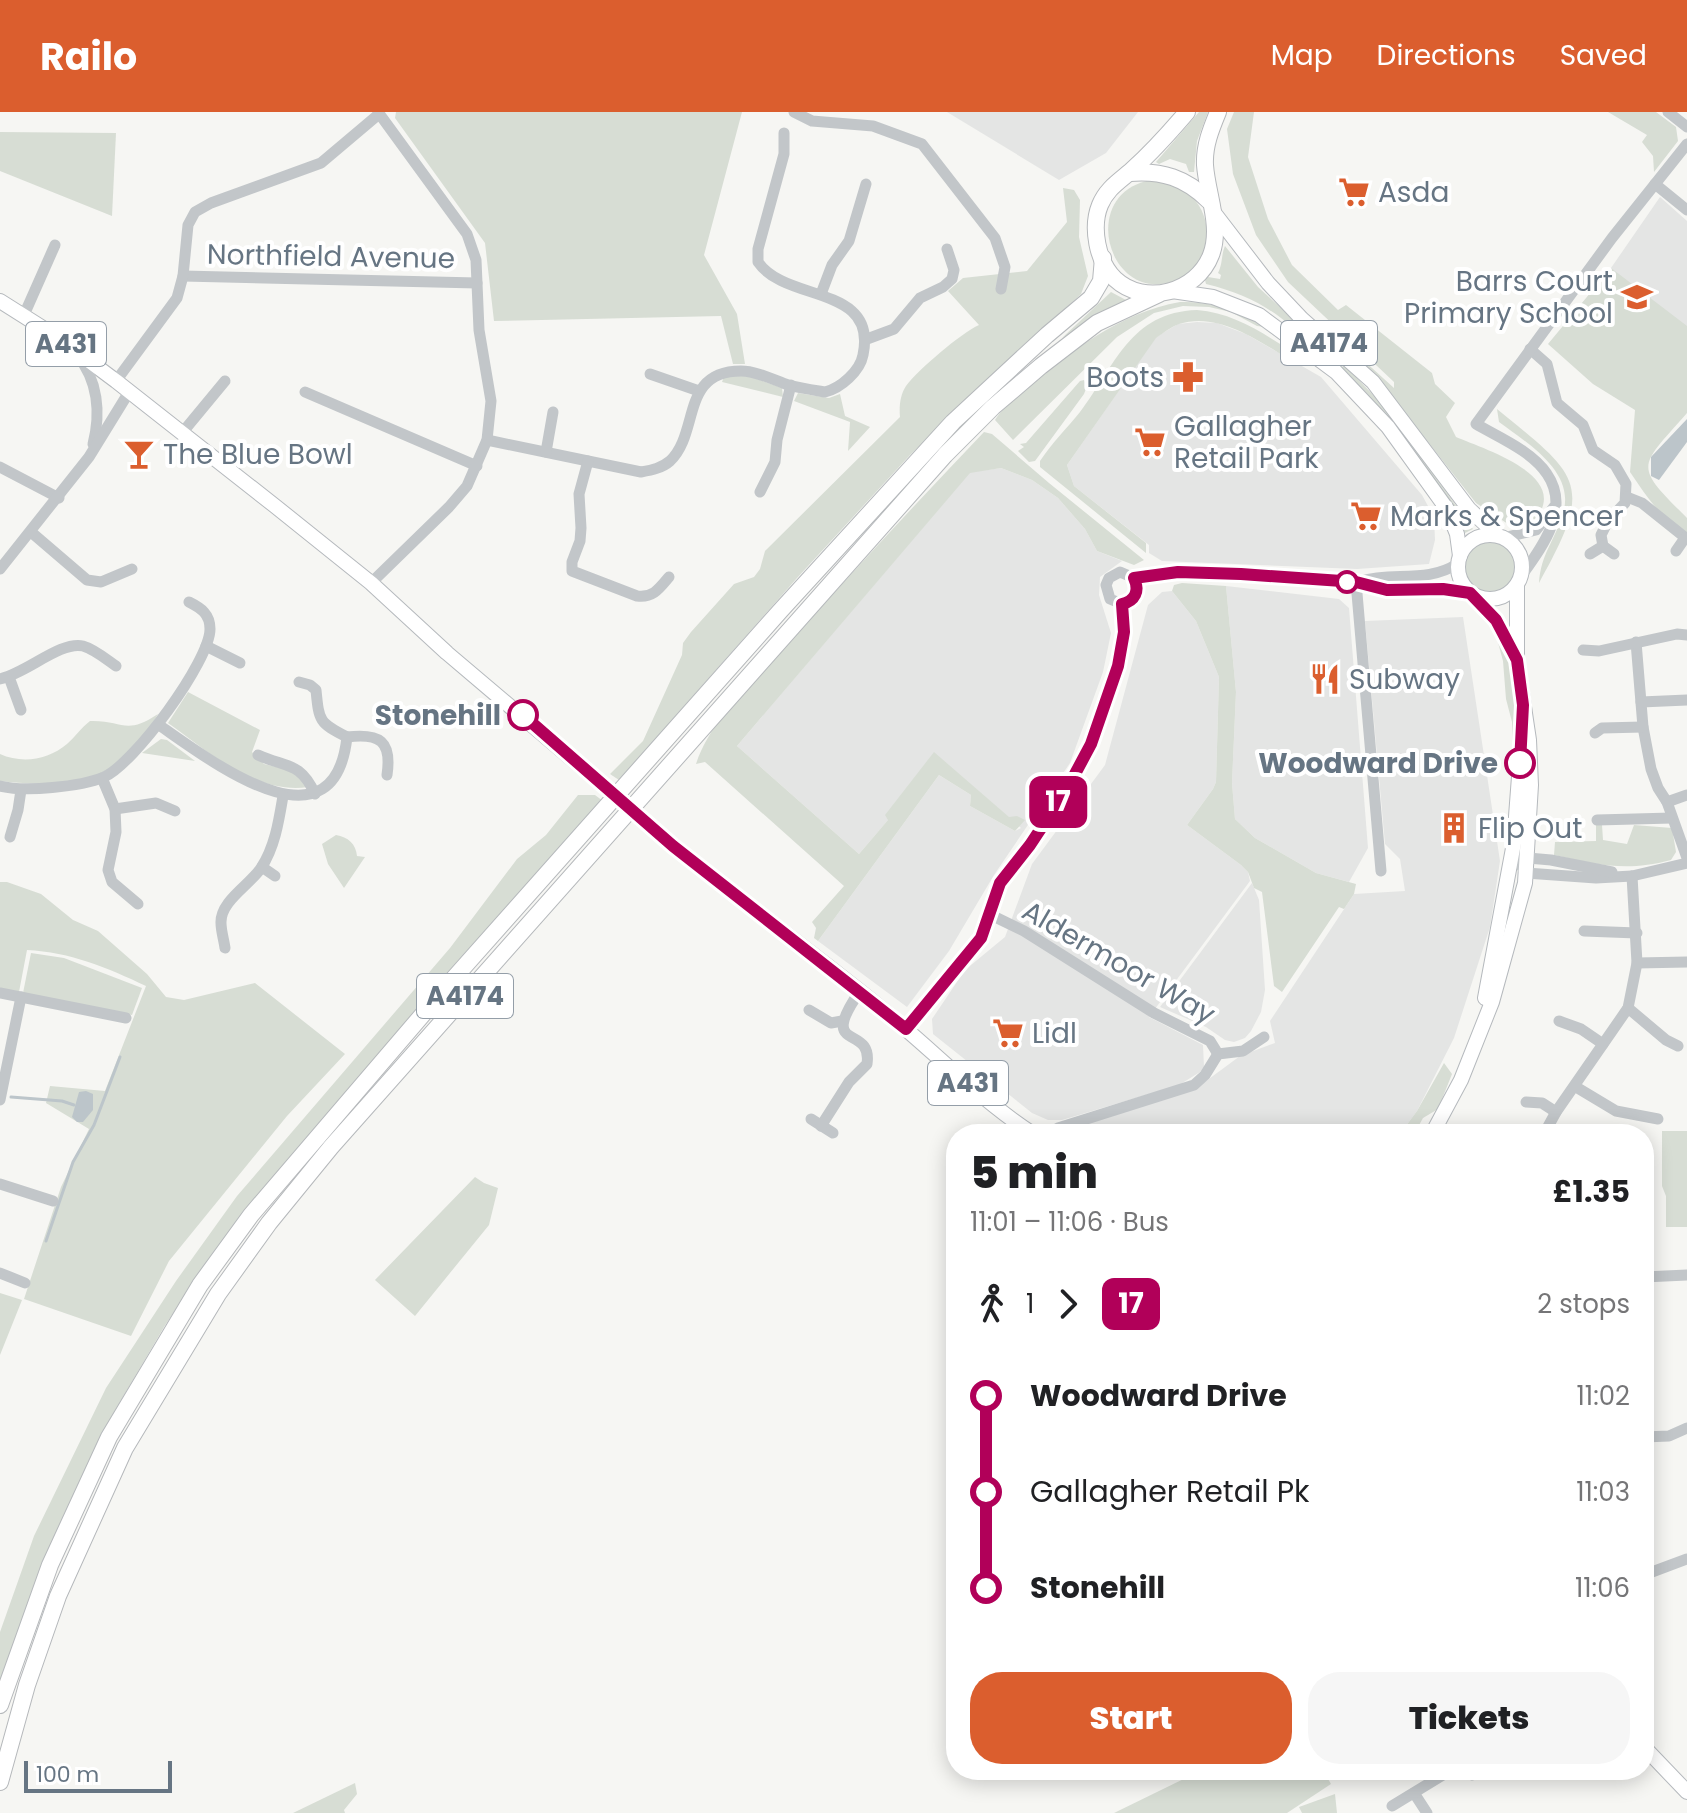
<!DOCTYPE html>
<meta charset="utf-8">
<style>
:root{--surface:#fff;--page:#f6f6f6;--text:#202124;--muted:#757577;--accent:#db5e2e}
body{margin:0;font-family:Poppins,sans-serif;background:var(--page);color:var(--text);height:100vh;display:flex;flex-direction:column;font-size:30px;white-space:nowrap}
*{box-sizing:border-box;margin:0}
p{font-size:26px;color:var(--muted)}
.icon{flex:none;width:44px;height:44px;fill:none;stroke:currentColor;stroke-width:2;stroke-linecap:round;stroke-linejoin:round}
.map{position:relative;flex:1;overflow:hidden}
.sheet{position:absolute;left:946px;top:1012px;width:708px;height:656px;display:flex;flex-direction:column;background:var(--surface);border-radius:32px;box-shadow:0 4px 20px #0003}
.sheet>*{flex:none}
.badge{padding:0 16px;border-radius:12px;font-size:28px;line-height:52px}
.scale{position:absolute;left:24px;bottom:20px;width:148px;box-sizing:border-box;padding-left:8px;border:4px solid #667583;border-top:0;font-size:22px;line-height:28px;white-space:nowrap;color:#667583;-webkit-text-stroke:6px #fff;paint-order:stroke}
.map>.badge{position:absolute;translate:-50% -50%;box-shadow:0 0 0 4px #fff}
.legs{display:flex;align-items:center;gap:12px;height:88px;padding:0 24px;font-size:26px}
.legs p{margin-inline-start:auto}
.head{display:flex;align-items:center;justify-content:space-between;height:136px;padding:0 24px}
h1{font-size:44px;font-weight:800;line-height:60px}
.button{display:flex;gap:16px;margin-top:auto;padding:16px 24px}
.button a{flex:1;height:92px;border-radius:32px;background:var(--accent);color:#fff;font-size:32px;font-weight:800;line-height:92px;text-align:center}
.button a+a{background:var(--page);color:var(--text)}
ul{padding:0 24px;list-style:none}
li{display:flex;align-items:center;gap:28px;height:96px;font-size:30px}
li i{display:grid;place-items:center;width:12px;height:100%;margin:0 10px;background:currentColor}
li i::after{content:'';width:20px;height:20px;margin:-10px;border:6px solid;border-radius:50%;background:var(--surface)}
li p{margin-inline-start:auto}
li:first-child i{background:linear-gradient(#0000 50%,currentColor 0)}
li:last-child i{background:linear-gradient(currentColor 50%,#0000 0)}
header{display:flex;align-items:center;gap:48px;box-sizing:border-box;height:112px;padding:0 40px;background:var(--accent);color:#fff}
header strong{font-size:38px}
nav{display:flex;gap:44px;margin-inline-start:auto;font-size:28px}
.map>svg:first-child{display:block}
.built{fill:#e4e5e4}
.green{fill:#d7ddd4}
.water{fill:#bcc5ca}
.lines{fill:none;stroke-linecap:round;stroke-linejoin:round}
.stream{stroke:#bcc5ca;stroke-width:3}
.major-casing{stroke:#b5b9bd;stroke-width:16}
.highway-casing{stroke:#b5b8bb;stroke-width:18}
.minor{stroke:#c2c6c9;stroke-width:11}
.major{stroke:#fff;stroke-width:14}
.highway{stroke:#fff;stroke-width:16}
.major-bridge-casing{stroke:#b5b9bd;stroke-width:16;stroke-linecap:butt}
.major-bridge{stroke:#fff;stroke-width:14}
.line-1-casing{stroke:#fff;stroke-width:18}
.line-1{stroke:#b10059;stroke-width:12}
.stop-1-dot{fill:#fff;stroke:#b10059;stroke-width:4}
.labels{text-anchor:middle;stroke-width:8;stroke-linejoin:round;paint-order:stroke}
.shield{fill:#fff;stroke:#949ea8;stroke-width:2}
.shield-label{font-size:26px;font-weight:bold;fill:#667583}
.poi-label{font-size:28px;fill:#667583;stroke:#fff;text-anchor:start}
.street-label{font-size:28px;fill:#667583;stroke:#fff}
.stop-label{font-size:28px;font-weight:bold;fill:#667583;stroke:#fff;text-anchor:end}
</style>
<header>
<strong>Railo</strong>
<nav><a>Map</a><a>Directions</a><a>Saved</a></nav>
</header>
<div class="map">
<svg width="1687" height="1701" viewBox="0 0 1687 1701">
<rect width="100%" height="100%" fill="#f6f6f3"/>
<!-- built -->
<g class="built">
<polygon points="947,0 1138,0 1106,41 1059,68"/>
<polygon points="1660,85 1687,109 1687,264 1564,213 1611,156"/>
<polygon points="1197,210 1217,211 1246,222 1321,265 1422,383 1434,405 1435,428 1429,452 1357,457 1162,449 1149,441 1149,433 1074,374 1067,353 1156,225 1178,212"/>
<polygon points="1001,356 1032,368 1058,386 1085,417 1097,439 1122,449 1100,465 1099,483 1111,521 1103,560 1070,651 994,763 949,839 907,895 818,829 939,663 971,683 970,694 1015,719 1021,716 934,641 889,707 859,742 737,634 970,360"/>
<polygon points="1226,474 1339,487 1349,496 1368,736 1349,770 1316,761 1255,726 1235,707 1232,671 1236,580"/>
<polygon points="1172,479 1196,509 1219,565 1216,670 1213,677 1187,713 1241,753 1248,760 1250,769 1149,905 1203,933 1204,955 1200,960 1179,973 1062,1008 1048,1008 1032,1001 933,922 932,907 965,858 1005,825 1032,752 1105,653 1148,493 1162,480"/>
<polygon points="1463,505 1500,749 1490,815 1454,926 1417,999 1400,1022 1060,1022 1061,1019 1198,975 1240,944 1275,931 1270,909 1354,782 1405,779 1400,747 1385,732 1365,509"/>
<polygon points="1252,771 1259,788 1265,878 1261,900 1251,919 1245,926 1234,930 1225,928 1206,915 1160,895"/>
</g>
<!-- green -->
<g class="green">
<polygon points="396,0 742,0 704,143 737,202 745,252 733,252 721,204 494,209 485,131 395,6"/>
<polygon points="1199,0 1208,0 1197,29 1194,60 1189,60 1186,52 1170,47 1159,52 1156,50"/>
<path d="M1234,0H1254L1248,45L1268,107L1292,153L1338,198L1346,193L1432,261L1435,272L1455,291L1446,305L1456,325C1481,336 1565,361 1539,402C1532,412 1522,414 1511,414L1476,391L1394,287L1334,227L1339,226L1394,276V270L1288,170L1256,123L1233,62L1227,17Z"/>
<polygon points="1608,0 1656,0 1676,15 1678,29 1654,60 1653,44 1642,30 1647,23"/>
<polygon points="0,20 116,21 112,104 0,59"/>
<path d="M1152,68C1223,72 1224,165 1161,172C1104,178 1082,79 1152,68Z"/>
<path d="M1063,76L1074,78L1080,88L1079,125L1088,164L1081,182L910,343L797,466L619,668L610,662L643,629L682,543L683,531L691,520L734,472L754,465L760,457L765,439L900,305C899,295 900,283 906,274C918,258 961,221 979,213L948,179L963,166L1027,159L1067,110Z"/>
<path d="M1225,134L1258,175L1320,232L1315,237C1281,202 1255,184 1206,172L1205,168L1208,165L1220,167L1221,163L1218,161C1223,151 1221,143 1225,134Z"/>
<path d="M1611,156L1687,214V301C1638,357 1633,352 1687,406V423C1663,410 1645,382 1630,360L1635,298L1593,272L1548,232Z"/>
<polygon points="1111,180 1126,188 1125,192 1062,226"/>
<path d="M1180,190C1213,190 1237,197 1265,215L1257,214L1231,200L1209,195L1183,194L1154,201L1117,225L1013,328L995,308C1002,296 1015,287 1026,278C1071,238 1120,201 1180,190Z"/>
<path d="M1197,198C1235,201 1264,222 1296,242L1292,249C1260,230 1219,199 1179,212C1171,215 1163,221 1156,226L1067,353L1074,374L1146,431V441L1040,355V349C1052,331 1067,316 1080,300C1115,254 1130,200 1197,198Z"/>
<polygon points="1344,253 1382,292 1473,417 1465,421 1457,405 1340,257"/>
<polygon points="746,263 782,276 783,285 722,270 724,265"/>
<polygon points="1084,268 1087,274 1084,282 1035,349 1029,350 1018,339 1024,335 1020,332 1026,331 1080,269"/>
<polygon points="798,281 829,286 840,282 845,304 870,315 848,339 850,310 794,289"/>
<path d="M1497,297C1580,365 1595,371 1539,471C1541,441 1555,429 1563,401C1576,360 1527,331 1499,310Z"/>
<path d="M984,320L992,322L1049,371L1144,448L1134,453L1097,439L1085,417L1058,386L1032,368L1001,356L970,361L737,634L859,742L888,708L885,703L934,640L1009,705L1017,704L1025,708L1015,719L970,694L971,683L939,663L818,829L814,826L816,816L812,810L844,774L705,650L696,652C711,607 753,571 784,536C850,463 916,391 984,320Z"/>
<circle cx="1490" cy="455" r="25"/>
<polygon points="1182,471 1226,474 1236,580 1232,671 1235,707 1255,726 1316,761 1356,772 1354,782 1344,797 1339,795 1282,880 1274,874 1262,780 1254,776 1248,760 1241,753 1187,713 1213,677 1216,670 1219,565 1196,509 1172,479 1174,473"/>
<path d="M1496,523C1520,560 1521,604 1513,646L1512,610L1506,587L1503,549Z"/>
<path d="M188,580L260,618L252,640L264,652L297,660L308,675C257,683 207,639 168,611Z"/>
<path d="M158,602C148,621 125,648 107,658C78,674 31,673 0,669V642C22,652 48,648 67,632C75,625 81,616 90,609C123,608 125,624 158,602Z"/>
<polygon points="161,627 167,628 195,649 142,641"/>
<polygon points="578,683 595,683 603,689 197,1165 164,1215 106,1314 42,1451 0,1569 0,1520 34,1424 106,1276 176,1169 237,1084 450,836 517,747 546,723"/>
<path d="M1596,713H1602L1603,728L1627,732L1634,713L1672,716L1676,740L1671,748C1626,760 1599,753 1554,743L1555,730L1596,729Z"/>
<path d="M336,723C348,725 356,732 357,744L365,745L344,776L328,752L322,732Z"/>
<path d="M0,770H7L41,782L73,808L98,819L147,862L166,885L184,888L255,871L345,942L287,1004L169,1149L131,1224L24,1187L61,1075L89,1017L46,991L50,974L105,979L146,874C108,856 70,840 27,838L19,880L0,876Z"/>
<polygon points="31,841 64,846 142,876 132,903 23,881"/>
<polygon points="1444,951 1452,962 1438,997 1423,1006 1418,1015 1422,1022 1400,1022 1417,999"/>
<polygon points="1662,1019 1687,1019 1687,1115 1666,1115 1666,1084 1662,1074"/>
<polygon points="475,1065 484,1071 498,1076 489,1113 415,1204 375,1168"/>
<polygon points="0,1181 22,1188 0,1243"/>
<polygon points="1202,1658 1323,1658 1331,1672 1287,1701 1114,1701"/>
<polygon points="355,1671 357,1682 344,1698 345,1701 293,1701"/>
<polygon points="1335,1682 1337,1701 1302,1701 1299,1695"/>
</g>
<!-- water -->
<g class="water">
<polygon points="1687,307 1687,330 1659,368 1651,364 1651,345"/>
<polygon points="86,979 93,982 93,998 83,1010 77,1010 72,1005 79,980"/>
</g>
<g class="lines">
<!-- stream -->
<g class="stream">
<polyline points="11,985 62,989 74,993"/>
<polyline points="46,1129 73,1050 94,1013 120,945"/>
</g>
<defs>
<g id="major">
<polyline points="1212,98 1268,171 1302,207 1373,270 1469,397 1497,423"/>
<polyline points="1172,179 1213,185 1259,203 1336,260 1388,315 1447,397 1457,422 1460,444"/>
<polyline points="0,189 57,225 116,269 275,394 371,471 447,541 598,669"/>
<circle cx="1490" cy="455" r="32"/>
<polyline points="1475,484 1496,508 1513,540"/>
<path d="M645,710C722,776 805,834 883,898C934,939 979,987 1033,1022"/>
<polyline points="1485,886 1514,731 1521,638"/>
<polyline points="1432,1022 1461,968 1492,890 1525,771 1531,673 1529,628 1517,548 1517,473"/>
<polyline points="1644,1635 1687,1680"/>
</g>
<g id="highway">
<path d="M1187,0C1170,20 1152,40 1132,58C1120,69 1107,76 1100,93C1091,115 1097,150 1115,167C1145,195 1197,180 1211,143C1222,115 1207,82 1205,53C1204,34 1211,17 1218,0"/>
<path d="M1129,61C1162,58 1186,66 1209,89"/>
<polyline points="0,1593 50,1453 109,1325 200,1173 251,1103 454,866 781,498 953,310 1047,223 1091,186 1101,169 1103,146"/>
<polyline points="0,1670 27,1573 58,1484 125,1336 218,1182 269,1111 331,1035 945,343 993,295 1041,254 1097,211 1159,182"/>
</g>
</defs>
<!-- major casing -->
<use href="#major" class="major-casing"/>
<!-- highway casing -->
<use href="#highway" class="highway-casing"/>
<!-- minor -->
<g class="minor">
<polyline points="794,0 812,9 873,14 922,32 995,126 1005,155 1001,177"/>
<polyline points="1668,0 1687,15"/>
<polyline points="1655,72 1687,98"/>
<polyline points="183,164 477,171"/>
<polyline points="821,182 832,153 849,129 866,72"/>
<polyline points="24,203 55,133"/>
<polyline points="867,227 894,217 920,186 943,175 952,167 954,158 947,137"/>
<polyline points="1530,237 1547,252 1557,291 1583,313 1593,338 1615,353 1626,372 1625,391 1608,409 1601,423 1603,434 1614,442"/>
<path d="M77,243C98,268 101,301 93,332"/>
<polyline points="650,262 699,279"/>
<polyline points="116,269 177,186 183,164 188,113 195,100 211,91 321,51 379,2"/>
<polyline points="305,280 477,354"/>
<polyline points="182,321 225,269"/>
<path d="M487,328L641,360C652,358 662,356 670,349C700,321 680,259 741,259C756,259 774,268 788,273C800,276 813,278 825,280C841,276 860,259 863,243C878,172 786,191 758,150V137L784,42V21"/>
<polyline points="546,340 553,300"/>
<path d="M588,349L579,382L581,416L580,429L572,450V459L637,484C653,486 659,477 669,465"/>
<polyline points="0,355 59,386"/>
<polyline points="760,380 775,350 777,328 791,273"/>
<polyline points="1627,385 1642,391 1687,427"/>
<polyline points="31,420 87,468 101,470 132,457"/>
<polyline points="1503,426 1536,418 1554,395"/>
<polyline points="1676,439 1685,426"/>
<polyline points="1590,442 1603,434"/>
<polyline points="0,457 89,345 129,280"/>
<path d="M1522,463C1542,435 1571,397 1547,362C1532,339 1498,325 1476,312L1612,126L1687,32"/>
<polyline points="1134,466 1137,480 1132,489 1122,492 1110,487 1106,473 1109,466 1120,460 1134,466 1178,460 1241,462 1356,470 1387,478 1443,477 1470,481"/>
<path d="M1361,469C1393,460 1428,471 1457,452"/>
<polyline points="1356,470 1381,759"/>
<polyline points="371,471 449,395 467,374 487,328 491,289 479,218 476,148 467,122 378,0"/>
<polyline points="1636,530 1643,615 1651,657 1658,676 1667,690 1687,746"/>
<polyline points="206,534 240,551"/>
<polyline points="1583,538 1599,539 1677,522 1687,523"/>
<polyline points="9,565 21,598"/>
<path d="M0,567C27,561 60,529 83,534C94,537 106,547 116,554"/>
<polyline points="1641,590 1687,588"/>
<path d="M159,613C210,648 334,745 347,625C319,611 319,609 316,578L310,573L299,570"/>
<polyline points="1595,621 1602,616 1643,615"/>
<path d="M347,625C380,621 392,629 387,663"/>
<path d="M258,643C286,656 300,649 315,682"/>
<polyline points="102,666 115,697 116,720 108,758 112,770 138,792"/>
<path d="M0,674C25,680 80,675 104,665C134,652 210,549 210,517C210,502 201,496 189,490"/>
<polyline points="1667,690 1687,683"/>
<polyline points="115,697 156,691 175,699"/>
<polyline points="1597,708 1672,706"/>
<polyline points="10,725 18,698 21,678"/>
<polyline points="1514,736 1518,749 1526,761 1596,766 1632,764 1687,751"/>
<polyline points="1528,746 1551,748 1612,760"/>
<polyline points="262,755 275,764"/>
<polyline points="991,803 1024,819 1154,901 1210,929 1218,942"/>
<polyline points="1584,819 1637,821"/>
<path d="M225,836C224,828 221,819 221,811C220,789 250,773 261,756C275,735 279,708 283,684"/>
<polyline points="1637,851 1687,850"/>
<polyline points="0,881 126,906"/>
<polyline points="1628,896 1666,928 1678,934"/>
<polyline points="809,898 831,911 842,909"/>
<polyline points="1559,909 1581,917 1603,932"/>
<polyline points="906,917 981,826 1000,771 1030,733 1067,677 1091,632 1118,554 1124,520 1122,492"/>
<polyline points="1576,975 1616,999 1658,1007"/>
<polyline points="0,988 21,885"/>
<polyline points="1526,990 1542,991 1556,1000"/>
<polyline points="811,1007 833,1021"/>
<path d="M821,1014L849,970L867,952C873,911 816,942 860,879"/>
<polyline points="1058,1016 1194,973 1205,963 1218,942 1243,939 1264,925"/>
<polyline points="1544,1022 1556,1000 1628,896 1637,851 1632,764"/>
<polyline points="0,1072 53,1089"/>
<polyline points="0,1161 25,1171"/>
<polyline points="1644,1165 1687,1163"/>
<polyline points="1644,1325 1669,1324 1687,1316"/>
<polyline points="1644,1463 1687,1447"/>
<polyline points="1469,1658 1472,1663"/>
<polyline points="1414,1681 1427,1701"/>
<polyline points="1392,1694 1451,1658"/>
</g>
<!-- major -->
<use href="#major" class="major"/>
<!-- highway -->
<use href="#highway" class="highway"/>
<defs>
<polyline id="major-bridge" points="598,669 645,710"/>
</defs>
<!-- major-bridge casing -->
<use href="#major-bridge" class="major-bridge-casing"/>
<!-- major-bridge -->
<use href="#major-bridge" class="major-bridge"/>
</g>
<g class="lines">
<defs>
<path id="line-1" d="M523,603L673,734L906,917L981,826L1000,771L1030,733L1067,677L1091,632L1118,554L1124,520L1122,492C1135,489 1140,479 1134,466L1178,460L1241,462L1356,470L1387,478L1443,477L1470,481L1496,508L1517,548L1523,593L1520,651"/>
</defs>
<!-- line-1 casing -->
<use href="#line-1" class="line-1-casing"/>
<!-- line-1 -->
<use href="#line-1" class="line-1"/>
</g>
<!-- icons -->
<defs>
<symbol id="supermarket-bare" viewBox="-9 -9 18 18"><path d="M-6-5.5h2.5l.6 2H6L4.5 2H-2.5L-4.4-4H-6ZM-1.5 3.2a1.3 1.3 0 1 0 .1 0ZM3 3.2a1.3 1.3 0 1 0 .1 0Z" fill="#db5e2e" stroke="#fff" stroke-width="2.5" paint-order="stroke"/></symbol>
<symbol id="school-bare" viewBox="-9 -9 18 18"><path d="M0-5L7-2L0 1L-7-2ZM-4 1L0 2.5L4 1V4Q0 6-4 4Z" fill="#db5e2e" stroke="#fff" stroke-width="2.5" paint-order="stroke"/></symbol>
<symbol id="pharmacy-bare" viewBox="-9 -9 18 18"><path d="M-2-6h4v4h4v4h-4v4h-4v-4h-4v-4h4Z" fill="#db5e2e" stroke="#fff" stroke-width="2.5" paint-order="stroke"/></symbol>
<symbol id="bar-bare" viewBox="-9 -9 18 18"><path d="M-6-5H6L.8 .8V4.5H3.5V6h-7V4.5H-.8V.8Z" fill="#db5e2e" stroke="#fff" stroke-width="2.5" paint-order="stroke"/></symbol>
<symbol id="restaurant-bare" viewBox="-9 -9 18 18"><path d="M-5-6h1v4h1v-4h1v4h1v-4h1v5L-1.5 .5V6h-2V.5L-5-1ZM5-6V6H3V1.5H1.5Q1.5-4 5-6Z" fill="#db5e2e" stroke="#fff" stroke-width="2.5" paint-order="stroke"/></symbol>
<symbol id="building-bare" viewBox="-9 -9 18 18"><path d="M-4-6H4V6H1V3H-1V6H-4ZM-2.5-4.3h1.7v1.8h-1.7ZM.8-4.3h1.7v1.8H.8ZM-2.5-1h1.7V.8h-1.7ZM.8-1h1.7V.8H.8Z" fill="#db5e2e" stroke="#fff" stroke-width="2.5" paint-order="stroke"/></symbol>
</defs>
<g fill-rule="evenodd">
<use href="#supermarket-bare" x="1332" y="58" width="44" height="44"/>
<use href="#school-bare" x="1615" y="163" width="44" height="44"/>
<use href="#pharmacy-bare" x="1166" y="243" width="44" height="44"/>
<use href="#supermarket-bare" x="1128" y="308" width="44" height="44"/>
<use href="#bar-bare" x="117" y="320" width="44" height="44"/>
<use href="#supermarket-bare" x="1344" y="382" width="44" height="44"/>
<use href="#restaurant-bare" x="1303" y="545" width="44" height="44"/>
<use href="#building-bare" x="1432" y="694" width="44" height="44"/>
<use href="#supermarket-bare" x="986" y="899" width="44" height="44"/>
</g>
<!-- markers -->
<g class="stop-1-dot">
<circle cx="1347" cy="470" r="10"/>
<circle cx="523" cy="603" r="14"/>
<circle cx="1520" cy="651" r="14"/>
</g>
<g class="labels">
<!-- shield labels -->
<g class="shield">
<rect x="1281" y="209" width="96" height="44" rx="6"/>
<rect x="26" y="210" width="80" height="44" rx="6"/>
<rect x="417" y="862" width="96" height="44" rx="6"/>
<rect x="928" y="949" width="80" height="44" rx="6"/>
</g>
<g class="shield-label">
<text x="1329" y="240">A4174</text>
<text x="66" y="241">A431</text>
<text x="465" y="893">A4174</text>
<text x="968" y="980">A431</text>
</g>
<!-- poi labels -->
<g class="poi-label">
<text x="1378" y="90">Asda</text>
<text x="1613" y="179" text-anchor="end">Barrs Court<tspan x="1613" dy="32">Primary School</tspan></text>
<text x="1164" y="275" text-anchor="end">Boots</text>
<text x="1174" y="324">Gallagher<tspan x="1174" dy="32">Retail Park</tspan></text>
<text x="163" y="352">The Blue Bowl</text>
<text x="1390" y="414">Marks &amp; Spencer</text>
<text x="1349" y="577">Subway</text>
<text x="1478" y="726">Flip Out</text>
<text x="1032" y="931">Lidl</text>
</g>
<!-- street labels -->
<g class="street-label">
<text transform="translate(331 144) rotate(1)" y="10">Northfield Avenue</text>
<text transform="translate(1119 850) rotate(30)" y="10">Aldermoor Way</text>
</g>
<!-- stop labels -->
<g class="stop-label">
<text x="501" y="613">Stonehill</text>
<text x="1498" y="661">Woodward Drive</text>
</g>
</g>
</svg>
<div class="scale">100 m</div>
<b class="badge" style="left:1058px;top:690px;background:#b10059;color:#fff">17</b>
<section class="sheet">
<div class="head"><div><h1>5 min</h1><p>11:01 – 11:06 · Bus</p></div><b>£1.35</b></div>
<div class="legs"><svg class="icon" aria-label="walk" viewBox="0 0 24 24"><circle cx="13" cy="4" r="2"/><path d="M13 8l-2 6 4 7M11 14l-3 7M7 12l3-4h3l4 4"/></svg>1<svg class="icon" aria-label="forward" viewBox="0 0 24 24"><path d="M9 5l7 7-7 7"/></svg><b class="badge" style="background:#b10059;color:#fff">17</b><p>2 stops</p></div>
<ul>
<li><i style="color:#b10059"></i><b>Woodward Drive</b><p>11:02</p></li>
<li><i style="color:#b10059"></i><span>Gallagher Retail Pk</span><p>11:03</p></li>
<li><i style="color:#b10059"></i><b>Stonehill</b><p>11:06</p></li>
</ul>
<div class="button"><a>Start</a><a>Tickets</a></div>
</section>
</div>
